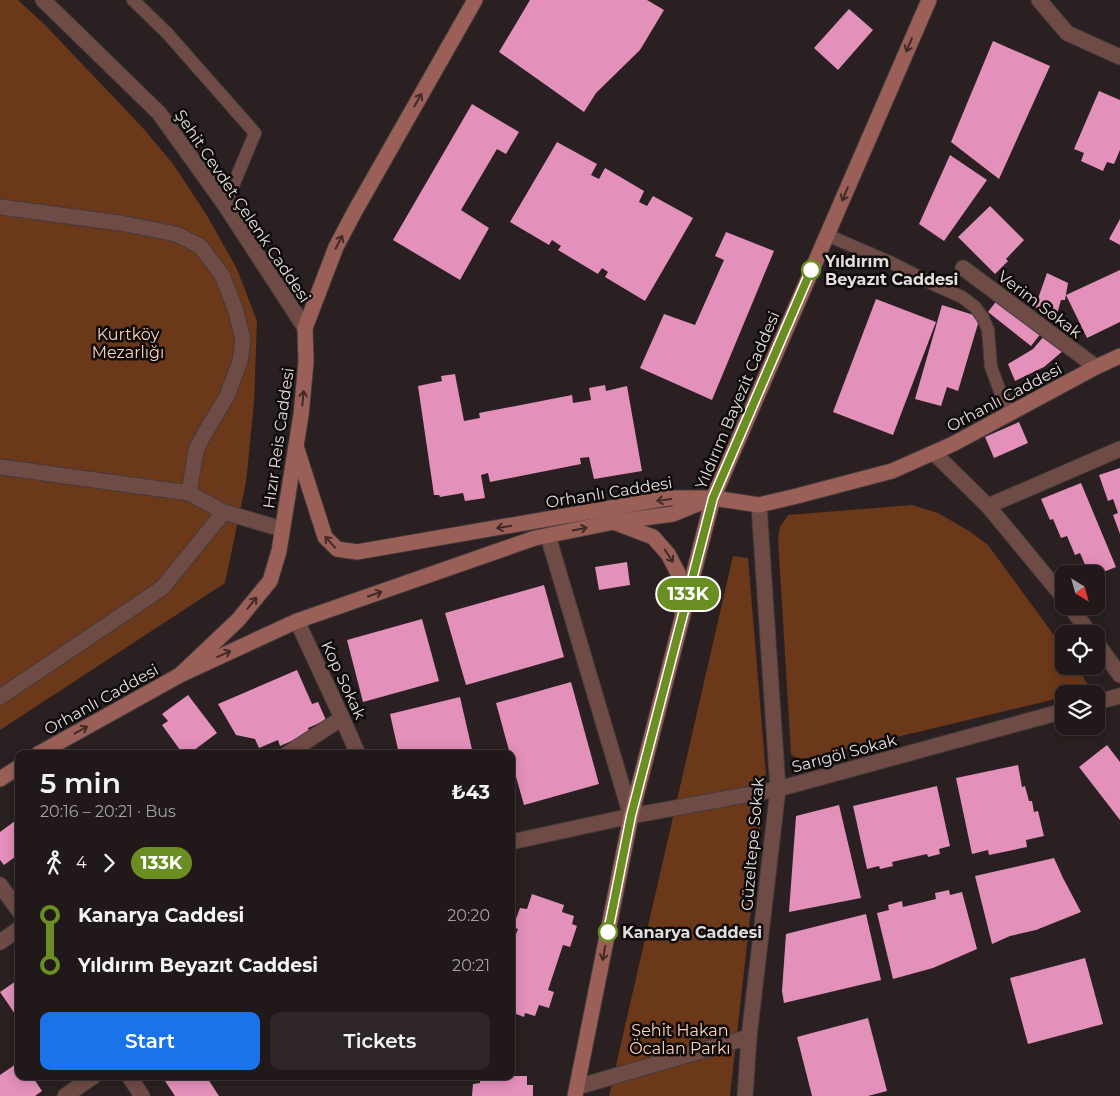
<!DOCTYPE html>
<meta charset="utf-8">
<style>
:root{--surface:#201819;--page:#2d2526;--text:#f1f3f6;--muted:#a2a0a2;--line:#3d3738;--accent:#1a73e8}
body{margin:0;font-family:Montserrat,sans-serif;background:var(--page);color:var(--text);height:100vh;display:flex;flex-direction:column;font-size:19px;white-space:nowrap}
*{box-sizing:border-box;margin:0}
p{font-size:16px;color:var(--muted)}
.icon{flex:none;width:28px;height:28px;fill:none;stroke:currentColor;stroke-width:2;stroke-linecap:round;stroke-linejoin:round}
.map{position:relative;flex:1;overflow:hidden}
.details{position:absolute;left:15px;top:750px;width:500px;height:330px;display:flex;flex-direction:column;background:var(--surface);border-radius:10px;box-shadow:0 2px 12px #0003,0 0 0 1px var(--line)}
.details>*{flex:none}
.badge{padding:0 10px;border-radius:16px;font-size:18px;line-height:32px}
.needle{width:32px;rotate:143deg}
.controls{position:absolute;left:1055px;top:565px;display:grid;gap:10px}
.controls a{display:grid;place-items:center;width:50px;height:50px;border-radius:10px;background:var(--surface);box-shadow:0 2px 12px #0003,0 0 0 1px var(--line);font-size:25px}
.map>.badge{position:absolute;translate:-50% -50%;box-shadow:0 0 0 2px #fff}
.legs{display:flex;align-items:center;gap:8px;height:55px;padding:0 25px;font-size:16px}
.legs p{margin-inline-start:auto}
.summary{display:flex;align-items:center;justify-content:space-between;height:85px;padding:0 25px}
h1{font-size:28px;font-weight:600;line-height:38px}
.button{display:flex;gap:10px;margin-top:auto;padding:10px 25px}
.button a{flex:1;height:58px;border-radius:10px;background:var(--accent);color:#fff;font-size:20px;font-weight:600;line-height:58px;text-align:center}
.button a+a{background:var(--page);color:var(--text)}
ul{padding:0 25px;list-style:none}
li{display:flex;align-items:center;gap:18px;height:50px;font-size:19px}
li i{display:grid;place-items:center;width:8px;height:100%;margin:0 6px;background:currentColor}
li i::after{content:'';width:12px;height:12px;margin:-6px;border:4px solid;border-radius:50%;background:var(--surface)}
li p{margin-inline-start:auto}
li:first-child i{background:linear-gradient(#0000 50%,currentColor 0)}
li:last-child i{background:linear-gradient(currentColor 50%,#0000 0)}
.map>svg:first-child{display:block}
.green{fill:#6b381a}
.building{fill:#e390ba}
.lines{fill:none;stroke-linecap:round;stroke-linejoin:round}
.lane-casing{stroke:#443a3b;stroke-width:14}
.street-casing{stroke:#443a3b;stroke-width:17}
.secondary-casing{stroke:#443a3b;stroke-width:17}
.lane{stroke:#6f4b45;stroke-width:12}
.street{stroke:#6f4b45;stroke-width:15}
.secondary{stroke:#9a6058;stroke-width:15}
.oneway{stroke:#402926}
.line-1-casing{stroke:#fff;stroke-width:11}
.line-1{stroke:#6b8e23;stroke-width:8}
.stop-1-dot{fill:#fff;stroke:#6b8e23;stroke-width:2.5}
.labels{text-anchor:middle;stroke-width:5;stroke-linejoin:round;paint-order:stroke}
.street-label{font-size:16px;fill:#e3dcdd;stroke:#0f0b0b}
.stop-label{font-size:16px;font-weight:bold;fill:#e3dcdd;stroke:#0f0b0b;text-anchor:start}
.park-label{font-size:16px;fill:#fdd2bc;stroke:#0f0b0b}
</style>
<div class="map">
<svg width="1120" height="1096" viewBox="0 0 1120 1096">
<rect width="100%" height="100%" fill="#2a2021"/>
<!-- green -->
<g class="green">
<polygon points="0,0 18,0 45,25 142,127 173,164 206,214 237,269 257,321 254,402 246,482 225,583 0,730"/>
<polygon points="912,505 938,513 969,531 988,545 1064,649 1064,666 1076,666 1084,678 1088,685 1083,692 1076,694 1064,694 1064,697 809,758 798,759 791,754 778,538 780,527 788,515"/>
<polygon points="733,556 748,558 766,775 730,1096 609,1096"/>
</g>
<!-- building -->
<g class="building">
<polygon points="530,0 647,0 664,10 640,50 596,93 584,112 499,52"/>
<polygon points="849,9 873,30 838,70 814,48"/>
<polygon points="993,41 1050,66 999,179 951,142"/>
<polygon points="1099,91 1120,100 1120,150 1114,164 1107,162 1103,171 1081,161 1084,153 1074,149"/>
<polygon points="472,104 519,132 506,154 497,149 461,210 489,228 460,280 393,240"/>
<polygon points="557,142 597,164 591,175 599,179 605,168 644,191 639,202 647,206 653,196 693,218 645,301 605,277 608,272 602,268 598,274 558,250 561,246 552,240 549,245 510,222"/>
<polygon points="950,155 987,180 944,241 919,224"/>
<polygon points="990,206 1024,240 1006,259 1008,261 995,274 958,237"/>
<polygon points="1120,219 1120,245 1109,239"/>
<polygon points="726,232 774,251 712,400 640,368 664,314 695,325 724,260 715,256"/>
<polygon points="1120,270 1120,322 1087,338 1066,295"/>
<polygon points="1047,273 1068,283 1065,300 1061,300 1055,321 1044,314 1044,311 1035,307"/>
<polygon points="876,299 936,322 893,435 833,412"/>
<polygon points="998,299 1042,332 1031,346 988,312"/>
<polygon points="942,305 980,317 958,391 947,387 941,406 915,399"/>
<polygon points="1045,335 1064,350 1044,367 1015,381 1008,364 1033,349"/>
<polygon points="455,374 464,421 480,418 479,413 572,395 573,403 591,400 589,388 605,385 606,391 627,386 642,471 594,479 589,457 580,458 581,464 490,482 488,473 481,475 485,498 465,501 463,493 440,497 439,495 434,495 418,386 442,381 441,376"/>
<polygon points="1019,422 1028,443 994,458 985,437"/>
<polygon points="1120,468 1120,534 1113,515 1118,513 1113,499 1108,501 1099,475"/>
<polygon points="1081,483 1116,567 1096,575 1096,574 1089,574 1080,553 1075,555 1067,536 1061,538 1053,519 1050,520 1041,499"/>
<polygon points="627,562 630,585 599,590 595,567"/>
<polygon points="544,585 564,657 466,685 445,613"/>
<polygon points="422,619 439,681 363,702 347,640"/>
<polygon points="297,670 312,704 318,702 326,720 308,728 310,733 280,746 278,740 259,748 255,739 236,735 218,704"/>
<polygon points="571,682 599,784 524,805 511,759 511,754 510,754 496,703"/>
<polygon points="188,695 217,733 189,754 183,754 162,725 168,721 162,714"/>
<polygon points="460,697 473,754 399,754 390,714"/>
<polygon points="1107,745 1120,762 1120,820 1079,767"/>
<polygon points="1018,765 1022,787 1025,786 1029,801 1032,801 1034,812 1038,811 1044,836 1026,840 1027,847 989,855 988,850 972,854 956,778"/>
<polygon points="937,786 950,846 939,849 940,854 928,857 927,854 892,862 893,866 880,869 879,866 867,869 853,806"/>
<polygon points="839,805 861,898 789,912 796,816"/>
<polygon points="19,818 19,854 4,865 0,860 0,832"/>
<polygon points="1054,858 1063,878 1081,912 1036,930 1010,936 992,944 975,876"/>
<polygon points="949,890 950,895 962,892 977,949 933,968 893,979 877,913 889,910 888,905 902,901 903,907 936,899 935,893"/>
<polygon points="532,894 564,905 562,912 574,916 572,924 577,926 570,947 563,945 548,990 554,992 549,1008 539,1005 535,1016 525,1013 524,1017 511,1012 511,947 518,929 513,927 520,908 527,909"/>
<polygon points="866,914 881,980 784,1003 782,991 786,934"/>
<polygon points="1085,958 1103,1024 1028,1044 1010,978"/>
<polygon points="19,979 19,1012 15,1014 0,992"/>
<polygon points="868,1018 887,1091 868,1096 812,1096 797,1037"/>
<polygon points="19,1062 19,1076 32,1076 42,1091 35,1096 0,1096 0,1075"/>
<polygon points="511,1069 514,1069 513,1076 527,1076 527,1085 533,1085 533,1096 472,1096 473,1084 480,1083 480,1076 511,1076"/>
<polygon points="165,1076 206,1076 219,1096 175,1096 163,1078"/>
</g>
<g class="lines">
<defs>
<g id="lane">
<polyline points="133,0 167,33 255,133 225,205"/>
<polyline points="827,235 894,264 933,284 962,297 975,307 983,318 988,330 991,367 1000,391 1011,413"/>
</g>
<g id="street">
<polyline points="43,0 159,113 225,205 305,328"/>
<polyline points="1039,0 1067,33 1120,57"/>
<polyline points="0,207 120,223 176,234 200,246 222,275 236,311 243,340 240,361 227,396 206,431 196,450 189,493"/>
<polyline points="963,268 1096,367"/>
<polyline points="934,453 988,506 1064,598"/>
<polyline points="0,467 189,493 224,512 282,529"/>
<polyline points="988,506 1120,449"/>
<polyline points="548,536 631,816"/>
<polyline points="1070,606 1090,634"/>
<polyline points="297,621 342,718 358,754"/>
<polyline points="1096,642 1120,675"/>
<polyline points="0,697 162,588 224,512"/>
<polyline points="1096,702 1120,696"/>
<polyline points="287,754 342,718"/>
<polyline points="511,842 631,816 778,789 1064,711"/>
<polyline points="0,885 19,911"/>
<polyline points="0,942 19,929"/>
<polyline points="129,1076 142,1096"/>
<polyline points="577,1087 749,1037"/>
<polyline points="65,1096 94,1076"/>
<polyline points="745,1096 749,1037 778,789 759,505"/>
</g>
<g id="secondary">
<polyline points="296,446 325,537 337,549 357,552 668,498 713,498 759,505 797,496 892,471 953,444 1096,367 1120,356"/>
<polyline points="616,523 653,537 668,554 678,573 680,608"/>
<polyline points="180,675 238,620 270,581 279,551 301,415 306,362 305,328 336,247 355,211 475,0"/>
<polyline points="38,754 180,675 297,621 535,538 614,522 673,514 705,501"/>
<polyline points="0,779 19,767"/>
<polyline points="575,1096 631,816 713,498 929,0"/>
</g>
</defs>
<!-- lane casing -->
<use href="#lane" class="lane-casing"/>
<!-- street casing -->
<use href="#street" class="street-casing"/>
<!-- secondary casing -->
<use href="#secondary" class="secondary-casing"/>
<!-- lane -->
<use href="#lane" class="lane"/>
<!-- street -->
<use href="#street" class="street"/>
<!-- secondary -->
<use href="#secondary" class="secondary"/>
</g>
<!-- one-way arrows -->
<defs><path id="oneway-shaft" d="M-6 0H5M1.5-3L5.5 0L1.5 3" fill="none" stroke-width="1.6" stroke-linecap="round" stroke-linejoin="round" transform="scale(1.25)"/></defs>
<g class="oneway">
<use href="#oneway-shaft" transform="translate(909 45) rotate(113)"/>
<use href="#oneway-shaft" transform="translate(418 100) rotate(-60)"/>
<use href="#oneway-shaft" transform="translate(845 194) rotate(113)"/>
<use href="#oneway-shaft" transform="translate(339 242) rotate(-63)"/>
<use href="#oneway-shaft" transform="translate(303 398) rotate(-85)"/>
<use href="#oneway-shaft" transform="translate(664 500) rotate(172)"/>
<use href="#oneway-shaft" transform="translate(504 527) rotate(170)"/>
<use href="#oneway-shaft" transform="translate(580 529) rotate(-11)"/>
<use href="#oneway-shaft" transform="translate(330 542) rotate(-132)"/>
<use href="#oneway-shaft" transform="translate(669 556) rotate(57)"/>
<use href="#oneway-shaft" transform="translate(375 594) rotate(-19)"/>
<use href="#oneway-shaft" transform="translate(252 603) rotate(-51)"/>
<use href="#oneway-shaft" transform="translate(224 654) rotate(-25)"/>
<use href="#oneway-shaft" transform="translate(81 730) rotate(-29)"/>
<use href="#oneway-shaft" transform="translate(604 953) rotate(101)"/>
</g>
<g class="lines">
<defs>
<polyline id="line-1" points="608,932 631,816 713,498 811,270"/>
</defs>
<!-- line-1 casing -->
<use href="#line-1" class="line-1-casing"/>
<!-- line-1 -->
<use href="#line-1" class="line-1"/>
</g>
<!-- markers -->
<g class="stop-1-dot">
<circle cx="811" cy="270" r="9"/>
<circle cx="608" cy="932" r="9"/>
</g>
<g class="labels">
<!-- street labels -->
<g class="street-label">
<text transform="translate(243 206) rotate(56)" y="6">Şehit Cevdet Çelenk Caddesi</text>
<text transform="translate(1040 304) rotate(37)" y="6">Verim Sokak</text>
<text transform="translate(1004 397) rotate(-28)" y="6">Orhanlı Caddesi</text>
<text transform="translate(737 400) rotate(-67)" y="6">Yıldırım Bayezit Caddesi</text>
<text transform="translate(278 438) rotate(-82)" y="6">Hızır Reis Caddesi</text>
<text transform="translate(609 492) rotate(-9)" y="6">Orhanlı Caddesi</text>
<text transform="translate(344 680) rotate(65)" y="6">Kop Sokak</text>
<text transform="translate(101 699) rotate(-29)" y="6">Orhanlı Caddesi</text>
<text transform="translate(844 753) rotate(-15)" y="6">Sarıgöl Sokak</text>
<text transform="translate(752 844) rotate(-85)" y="6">Güzeltepe Sokak</text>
</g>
<!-- stop labels -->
<g class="stop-label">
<text x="825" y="267">Yıldırım<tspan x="825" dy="18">Beyazıt Caddesi</tspan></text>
<text x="622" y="938">Kanarya Caddesi</text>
</g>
<!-- park labels -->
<g class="park-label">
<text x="128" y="340">Kurtköy<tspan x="128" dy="18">Mezarlığı</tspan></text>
<text x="680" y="1036">Şehit Hakan<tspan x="680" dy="18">Öcalan Parkı</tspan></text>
</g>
</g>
</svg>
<div class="controls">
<a><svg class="needle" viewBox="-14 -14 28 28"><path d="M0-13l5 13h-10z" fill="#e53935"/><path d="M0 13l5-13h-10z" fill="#a2a0a2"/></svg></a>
<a><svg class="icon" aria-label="locate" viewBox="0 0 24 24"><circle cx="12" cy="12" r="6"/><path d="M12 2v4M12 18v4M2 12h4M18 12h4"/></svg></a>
<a><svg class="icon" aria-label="layers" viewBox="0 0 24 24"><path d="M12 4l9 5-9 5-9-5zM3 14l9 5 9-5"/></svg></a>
</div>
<b class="badge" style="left:688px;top:594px;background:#6b8e23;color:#fff">133K</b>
<section class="details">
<div class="summary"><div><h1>5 min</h1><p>20:16 – 20:21 · Bus</p></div><b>₺43</b></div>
<div class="legs"><svg class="icon" aria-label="walk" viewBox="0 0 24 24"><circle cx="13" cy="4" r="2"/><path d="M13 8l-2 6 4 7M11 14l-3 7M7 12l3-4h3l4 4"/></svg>4<svg class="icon" aria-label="forward" viewBox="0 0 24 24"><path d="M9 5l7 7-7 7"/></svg><b class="badge" style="background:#6b8e23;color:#fff">133K</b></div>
<ul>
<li><i style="color:#6b8e23"></i><b>Kanarya Caddesi</b><p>20:20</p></li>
<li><i style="color:#6b8e23"></i><b>Yıldırım Beyazıt Caddesi</b><p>20:21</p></li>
</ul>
<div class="button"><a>Start</a><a>Tickets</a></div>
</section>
</div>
